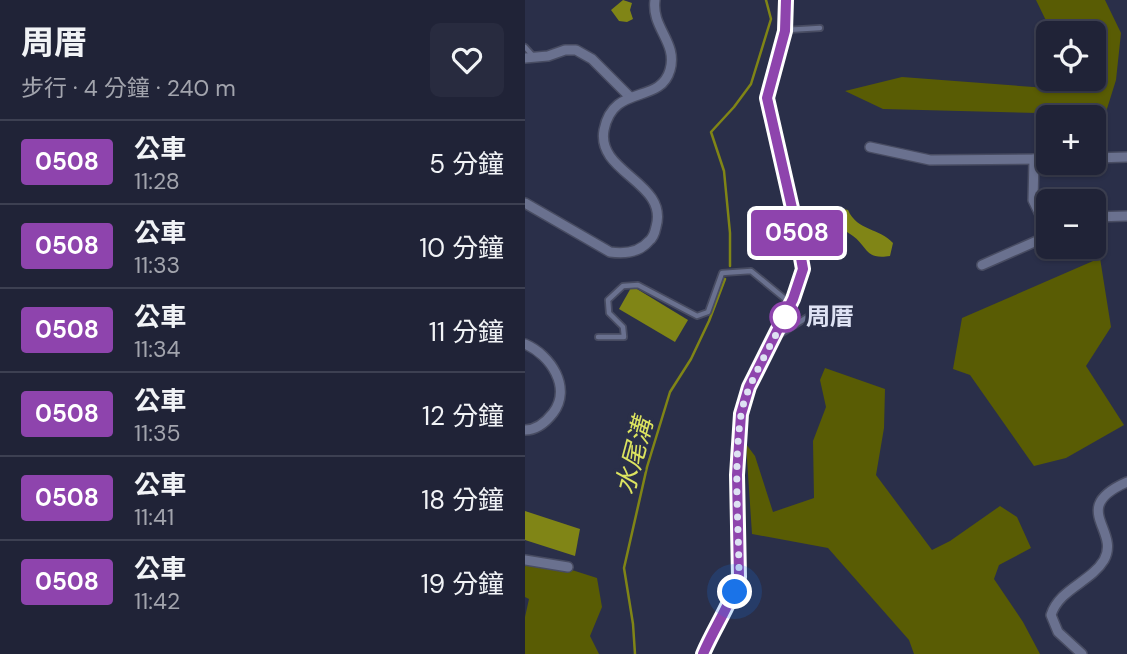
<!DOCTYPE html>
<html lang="zh-TW">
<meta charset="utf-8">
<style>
:root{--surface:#202337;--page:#282b3f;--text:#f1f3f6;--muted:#a2a4ad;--line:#3d4052}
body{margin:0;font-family:"DM Sans","Noto Sans TC",sans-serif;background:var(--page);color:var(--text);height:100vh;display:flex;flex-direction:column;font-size:26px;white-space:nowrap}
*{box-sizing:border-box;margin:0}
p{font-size:23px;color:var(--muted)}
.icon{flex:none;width:38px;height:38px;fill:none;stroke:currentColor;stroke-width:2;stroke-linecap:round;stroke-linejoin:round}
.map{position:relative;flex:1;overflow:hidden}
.sheet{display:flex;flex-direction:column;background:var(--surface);width:525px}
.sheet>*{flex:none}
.badge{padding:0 14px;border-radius:5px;font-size:24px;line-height:46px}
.fabs{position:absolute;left:511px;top:21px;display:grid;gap:14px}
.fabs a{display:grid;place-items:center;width:70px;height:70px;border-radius:10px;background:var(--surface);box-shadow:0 2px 5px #0004,0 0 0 2px var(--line);font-size:35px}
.you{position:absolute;width:35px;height:35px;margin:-18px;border:5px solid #fff;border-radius:50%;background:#1a73e8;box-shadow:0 0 0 10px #1a73e833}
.map>.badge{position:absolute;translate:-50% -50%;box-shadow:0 0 0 4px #fff}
.round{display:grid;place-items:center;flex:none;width:74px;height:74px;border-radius:10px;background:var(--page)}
.headline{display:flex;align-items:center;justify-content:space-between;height:119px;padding:0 21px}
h1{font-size:33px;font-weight:700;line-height:52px}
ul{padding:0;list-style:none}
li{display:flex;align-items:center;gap:21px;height:84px;padding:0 21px;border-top:2px solid var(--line)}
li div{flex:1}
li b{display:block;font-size:26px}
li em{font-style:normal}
li .badge{min-width:77px;font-weight:700;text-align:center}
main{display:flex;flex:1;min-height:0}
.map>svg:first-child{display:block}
.forest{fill:#595c04}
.water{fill:#808516}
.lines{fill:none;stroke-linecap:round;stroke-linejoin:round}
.stream{stroke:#808516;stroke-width:2.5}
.service-casing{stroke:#484c62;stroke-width:8}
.minor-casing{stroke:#484c62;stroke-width:12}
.tertiary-casing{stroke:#484c62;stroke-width:14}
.service{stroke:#6a718f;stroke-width:4.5}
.minor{stroke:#6a718f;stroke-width:9}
.tertiary{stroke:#6a718f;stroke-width:10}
.line-casing{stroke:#fff;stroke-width:16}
.line{stroke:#8e44ad;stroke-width:10}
.walk{stroke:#dee2f3;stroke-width:7;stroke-dasharray:0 12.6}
.stop-dot{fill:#fff;stroke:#8e44ad;stroke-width:3.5}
.labels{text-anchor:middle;stroke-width:7;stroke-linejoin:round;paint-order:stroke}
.stop-label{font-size:24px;font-weight:bold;fill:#dee2f3;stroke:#2a2f49;text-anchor:start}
.water-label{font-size:26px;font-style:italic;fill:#dce460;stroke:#2a2f49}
</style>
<main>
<section class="sheet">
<div class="headline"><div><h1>周厝</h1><p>步行 · 4 分鐘 · 240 m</p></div><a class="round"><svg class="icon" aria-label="heart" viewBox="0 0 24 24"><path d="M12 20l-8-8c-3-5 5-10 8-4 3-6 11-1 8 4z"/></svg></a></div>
<ul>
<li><span class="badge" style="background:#8e44ad;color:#fff">0508</span><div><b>公車</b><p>11:28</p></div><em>5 分鐘</em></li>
<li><span class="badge" style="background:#8e44ad;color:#fff">0508</span><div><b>公車</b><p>11:33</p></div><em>10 分鐘</em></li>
<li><span class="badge" style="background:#8e44ad;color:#fff">0508</span><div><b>公車</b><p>11:34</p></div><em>11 分鐘</em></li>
<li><span class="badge" style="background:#8e44ad;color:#fff">0508</span><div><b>公車</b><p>11:35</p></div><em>12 分鐘</em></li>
<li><span class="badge" style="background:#8e44ad;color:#fff">0508</span><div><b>公車</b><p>11:41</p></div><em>18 分鐘</em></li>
<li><span class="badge" style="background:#8e44ad;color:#fff">0508</span><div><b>公車</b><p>11:42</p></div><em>19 分鐘</em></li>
</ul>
</section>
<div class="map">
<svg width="602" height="654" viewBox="0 0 602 654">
<rect width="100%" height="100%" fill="#2a2f49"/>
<!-- forest -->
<g class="forest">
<polygon points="511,0 580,0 596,33 591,80 581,112 514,113 358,109 320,91 377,77 522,88 525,79 569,79 569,33 527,33"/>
<polygon points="575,258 586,327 561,366 599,425 541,458 509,466 445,375 428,369 437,318"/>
<polygon points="300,368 360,389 359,428 351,475 407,550 425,541 475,506 492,517 506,548 474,565 469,579 498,622 515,654 389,654 384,640 303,548 227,534 221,444 230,456 248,512 289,498 288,441 301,407 295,380"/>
<polygon points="0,555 72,578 77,607 65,636 74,654 0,654 0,617 4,599 0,597"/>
</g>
<!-- water -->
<g class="water">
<polygon points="98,0 107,3 105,10 108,19 102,22 94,21 86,10"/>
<path d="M310,207L323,210C332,231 355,228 368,243L365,256C340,260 343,247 328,236C319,229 312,229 307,218Z"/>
<polygon points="107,286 163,320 150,342 94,309"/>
<polygon points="0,511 55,529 50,556 0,540"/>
</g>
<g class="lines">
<!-- stream -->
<g class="stream">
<polyline points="205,266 205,233 199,171 186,132 209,107 226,84 246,19 241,0"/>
<polyline points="110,654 108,624 99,568 122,467 145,392 166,359 184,321 200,279"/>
</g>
<defs>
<g id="service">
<polyline points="261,30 295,28"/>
<polyline points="0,47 9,57"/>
<polyline points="254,335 292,311"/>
<polyline points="73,337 99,337 98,327 84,313 83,300 98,286 113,285 172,316 183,312 197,273 226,271 265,303"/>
</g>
<g id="minor">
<polyline points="0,58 23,56 40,50 51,50 67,59 104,96"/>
<polyline points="345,147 405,160 523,159"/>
<polyline points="569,158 602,157"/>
<polyline points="509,159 508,200 523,231"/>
<path d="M0,203L85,252C99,254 114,253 124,241C128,238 130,232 131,227C144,182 71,173 79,130C88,83 135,105 145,70C153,42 126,28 130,0"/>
<polyline points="569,217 602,216"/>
<polyline points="457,265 523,236"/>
<path d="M0,344C26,355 47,388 28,413C21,422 12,430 0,430"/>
<polyline points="0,560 43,567"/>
<path d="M557,654L533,632L526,615C534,589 566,582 579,560C596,530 543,508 602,482"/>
</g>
<path id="tertiary" d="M178,654C189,628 206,604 214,577L212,475L216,414L224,387L268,299L278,269L267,209L241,98L260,31L261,0"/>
</defs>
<!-- service casing -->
<use href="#service" class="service-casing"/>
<!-- minor casing -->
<use href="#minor" class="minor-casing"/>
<!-- tertiary casing -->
<use href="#tertiary" class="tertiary-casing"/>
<!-- service -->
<use href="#service" class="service"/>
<!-- minor -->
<use href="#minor" class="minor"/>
<!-- tertiary -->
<use href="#tertiary" class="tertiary"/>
</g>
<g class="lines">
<defs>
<path id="line" d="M178,654C189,628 206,604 214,577L212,475L216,414L224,387L268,299L278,269L267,208L242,98L260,31L261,0"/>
</defs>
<!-- line casing -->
<use href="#line" class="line-casing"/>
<!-- line -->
<use href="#line" class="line"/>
<!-- walk -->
<path class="walk" d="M210,592L214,577C214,524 208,468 216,415C220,387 247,344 260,317"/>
</g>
<!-- markers -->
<circle class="stop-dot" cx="260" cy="317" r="14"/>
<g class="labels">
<!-- stop labels -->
<g class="stop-label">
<text x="281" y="325">周厝</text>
</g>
<!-- water labels -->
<g class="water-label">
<text transform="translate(109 456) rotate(-75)" y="9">水尾溝</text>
</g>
</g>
</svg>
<div class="fabs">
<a><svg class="icon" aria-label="locate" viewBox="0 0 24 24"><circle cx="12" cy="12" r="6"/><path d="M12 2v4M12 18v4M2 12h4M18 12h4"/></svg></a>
<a>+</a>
<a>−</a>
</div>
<div class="you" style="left:210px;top:592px"></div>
<b class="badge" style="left:272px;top:233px;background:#8e44ad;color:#fff">0508</b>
</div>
</main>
